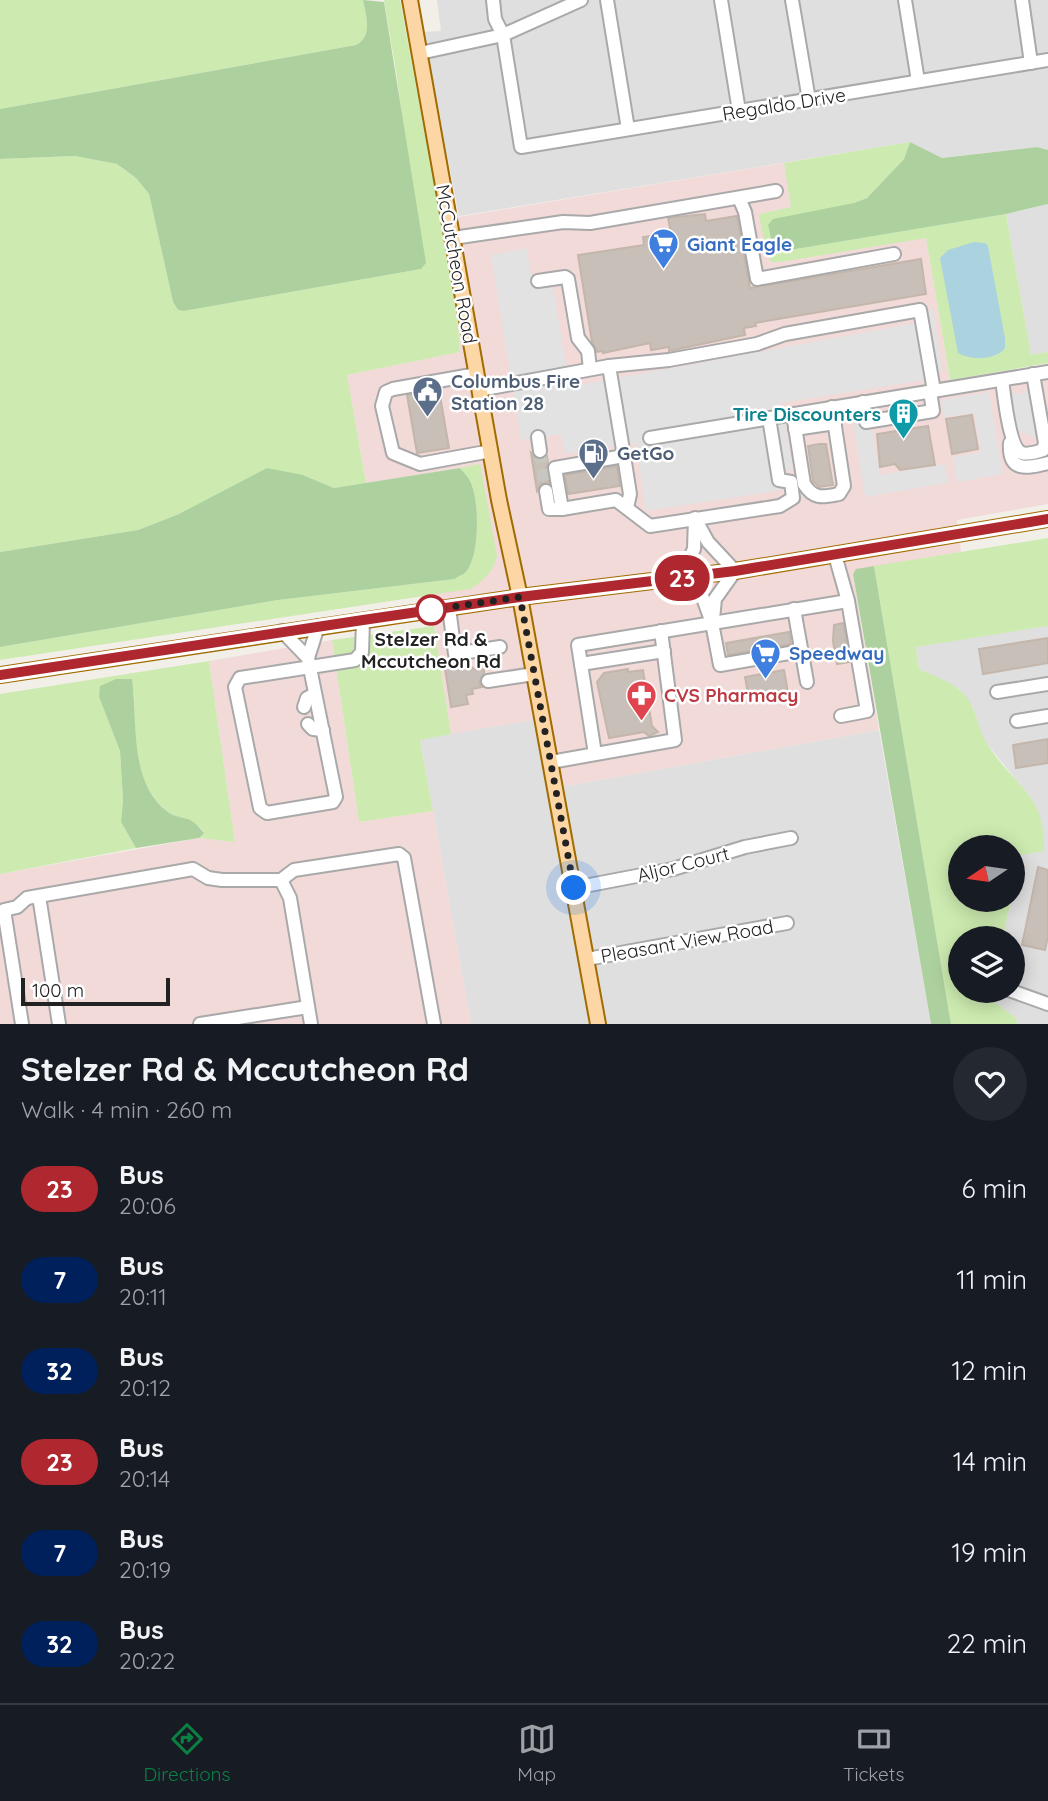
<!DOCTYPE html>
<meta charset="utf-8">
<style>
:root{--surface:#171b24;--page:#242831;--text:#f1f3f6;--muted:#9ea1a6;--line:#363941;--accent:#0b8043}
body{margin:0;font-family:Quicksand,sans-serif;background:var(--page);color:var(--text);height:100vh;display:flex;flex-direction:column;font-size:26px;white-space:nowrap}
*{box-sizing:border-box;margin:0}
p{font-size:23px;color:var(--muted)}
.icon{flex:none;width:38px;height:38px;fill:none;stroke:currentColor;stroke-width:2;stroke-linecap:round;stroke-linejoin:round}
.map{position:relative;height:1024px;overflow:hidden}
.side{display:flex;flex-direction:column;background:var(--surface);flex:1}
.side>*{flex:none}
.badge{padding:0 14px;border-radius:23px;font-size:24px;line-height:46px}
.needle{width:46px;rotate:257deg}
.buttons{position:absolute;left:948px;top:835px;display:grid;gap:14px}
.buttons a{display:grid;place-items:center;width:77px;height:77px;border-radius:50%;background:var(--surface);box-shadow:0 4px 18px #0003;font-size:35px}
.scale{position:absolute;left:21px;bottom:18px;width:149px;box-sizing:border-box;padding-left:7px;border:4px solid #222;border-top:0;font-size:19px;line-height:24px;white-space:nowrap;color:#222;-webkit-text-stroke:5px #fff;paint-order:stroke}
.you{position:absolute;width:35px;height:35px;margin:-18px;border:5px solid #fff;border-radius:50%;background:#1a73e8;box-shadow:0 0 0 10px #1a73e833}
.map>.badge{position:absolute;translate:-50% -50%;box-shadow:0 0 0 4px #fff}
.round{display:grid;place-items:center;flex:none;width:74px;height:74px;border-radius:37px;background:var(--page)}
.summary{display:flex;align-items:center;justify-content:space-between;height:119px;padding:0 21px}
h1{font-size:33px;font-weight:700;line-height:52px}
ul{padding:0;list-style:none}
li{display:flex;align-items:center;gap:21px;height:91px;padding:0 21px}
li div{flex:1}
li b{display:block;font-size:26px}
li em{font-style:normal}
li .badge{min-width:77px;font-weight:700;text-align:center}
.menu{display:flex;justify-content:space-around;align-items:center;height:98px;border-top:2px solid var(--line);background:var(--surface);font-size:19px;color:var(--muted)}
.menu a{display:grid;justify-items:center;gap:4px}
.menu .current{color:var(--accent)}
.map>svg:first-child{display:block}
.residential{fill:#e0dfdf}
.commercial{fill:#f2dad9}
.grass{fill:#cdebb0;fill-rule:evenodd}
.forest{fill:#add19e}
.parking{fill:#e2e2e2}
.water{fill:#aad3df}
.building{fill:#c7bfb8;stroke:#c4b6ab;stroke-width:2}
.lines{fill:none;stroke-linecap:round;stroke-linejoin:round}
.minor-tunnel{stroke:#c8c6c1;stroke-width:12;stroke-dasharray:12 6;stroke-linecap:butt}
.minor-casing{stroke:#a9a9a9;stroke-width:16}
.major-casing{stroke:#a06b00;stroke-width:18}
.minor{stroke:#fff;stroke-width:12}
.major{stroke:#fcd6a4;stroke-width:14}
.line-casing{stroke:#fff;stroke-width:16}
.line{stroke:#af272f;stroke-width:10}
.walk{stroke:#222;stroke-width:7;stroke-dasharray:0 12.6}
.stop-dot{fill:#fff;stroke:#af272f;stroke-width:3.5}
.labels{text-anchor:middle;stroke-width:5;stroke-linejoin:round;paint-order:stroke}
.street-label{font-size:19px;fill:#222;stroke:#fff}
.shop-label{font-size:19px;font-weight:bold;fill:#366cbe;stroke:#fff;text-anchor:start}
.service-label{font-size:19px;font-weight:bold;fill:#4e5e75;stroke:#fff;text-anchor:start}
.culture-label{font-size:19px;font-weight:bold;fill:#0d838f;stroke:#fff;text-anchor:end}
.stop-label{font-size:19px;font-weight:bold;fill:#222;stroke:#fff}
.health-label{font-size:19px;font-weight:bold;fill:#be3a42;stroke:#fff;text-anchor:start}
</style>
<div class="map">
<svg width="1048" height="1024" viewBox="0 0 1048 1024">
<rect width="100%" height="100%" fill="#f2efe9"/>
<!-- residential -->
<g class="residential">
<polygon points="437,0 1048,0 1048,150 1037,147 941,158 910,142 459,216 423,32 441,31"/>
<polygon points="1048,184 1048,352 1031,355 1006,214 1048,204"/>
<polygon points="1048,626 1048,1024 1018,1024 1016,1018 990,999 996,991 1013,990 1013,938 1005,938 1004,933 1011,900 1013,900 1013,887 1029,795 987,744 978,727 973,707 959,689 919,669 916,646"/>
<polygon points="544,718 555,788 879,730 931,1024 471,1024 420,739"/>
</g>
<!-- commercial -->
<g class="commercial">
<polygon points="784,163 792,207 759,214 781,262 926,237 952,393 1048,378 1048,504 957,520 961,552 855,570 853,574 879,730 555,788 544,718 451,734 429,593 470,589 480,465 366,483 347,375 460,352 456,301 440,220"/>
<polygon points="332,640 359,822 433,811 471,1024 0,1024 0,874 199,838 235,842 209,661"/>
</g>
<!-- grass -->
<g class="grass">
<path d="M0,0H363C366,16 373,36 356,45L0,109Z"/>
<polygon points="384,0 400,0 456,301 460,352 347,375 366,483 334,488 303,475 179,514 138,530 0,552 0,159 75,156 117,164 136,178 149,194 173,302 178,310 184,311 421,269 397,77"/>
<path d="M910,142L904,159L867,198L854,203L778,252L1006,214L1031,355L1048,352V363L950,380L926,238L781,262H771L766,253L759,214L791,207L784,163ZM988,246L1005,348L995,356H963Z"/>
<path d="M480,464L497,556C493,573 484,580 470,589L0,660V647L278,600L455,579C455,578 464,574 465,573C480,558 480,499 470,481C468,476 463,472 460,468Z"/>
<path d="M1048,538V626L916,647L919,669C934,676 955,683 966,696C976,708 977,726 985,740C1011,786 1046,790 1044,851L1020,855L1013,887V847H961V900H1011L1004,933L1005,938H961V990L996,991L990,999L1016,1018L1018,1024H951L874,566Z"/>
<polygon points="434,626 451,734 420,740 433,811 359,822 332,640"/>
<path d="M209,661L235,842L199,838L204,832C188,813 181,822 167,811C131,782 135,732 134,691L99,697L120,751L123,801L121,822L136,848L0,874V694Z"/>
</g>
<!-- forest -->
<g class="forest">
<path d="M363,0L384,2L426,263L421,269L184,311L178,310L173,302L149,194L136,178L117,164L75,156L0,159V109L356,45C373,36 366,16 363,0Z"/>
<polygon points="910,142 942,158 1037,147 1048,150 1048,204 1006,214 778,252 773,247 768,225 773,219 854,203 867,198 904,159"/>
<path d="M267,468L303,475L334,488L460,468C463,472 468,476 470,481C480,499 480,558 465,573C464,574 455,578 455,579L278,600L0,647V552L138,530L179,514Z"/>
<polygon points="874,566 951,1024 931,1024 853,574 856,569"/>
<path d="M116,679H132C138,720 128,783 168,812C183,822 188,812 204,833L199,838L136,848L121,822L123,801L120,751L99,697L100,686Z"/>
</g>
<!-- parking -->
<g class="parking">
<polygon points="526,248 534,288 553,285 569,387 915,323 925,311 933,309 942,370 925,380 781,403 793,470 778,472 781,490 646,511 636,443 565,454 561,434 521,440 491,255"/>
<polygon points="1003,389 1024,395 1024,390 1037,397 1040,411 1048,406 1048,444 1010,426"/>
<polygon points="989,392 1003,474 957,482 953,457 981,452 974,413 944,417 941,400"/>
<polygon points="869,412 880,475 945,464 948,483 865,497 852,414"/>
</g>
<!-- water -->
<path class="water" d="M974,242L985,243L988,246L1005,338V348C996,360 971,361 958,353L940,258L948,250Z"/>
<!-- building -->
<g class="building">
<polygon points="705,214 706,221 737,216 750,288 921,259 926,294 755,323 756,326 744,328 745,335 669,351 669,347 651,350 650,343 603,353 603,351 597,352 592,342 578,255 644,245 643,237 671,233 668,218"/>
<polygon points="439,390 449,448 417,453 407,395"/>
<polygon points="972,415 978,449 952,454 946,419"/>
<polygon points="928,426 935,465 900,470 895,464 880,467 877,434"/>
<polygon points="819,444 826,444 833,485 819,487 813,481 808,446"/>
<polygon points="531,453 537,459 547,456 548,463 546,469 549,483 541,484 537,491"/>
<polygon points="617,466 620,486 568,494 565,475"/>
<polygon points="843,623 850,662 837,664 833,641 834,625"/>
<polygon points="789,632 791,644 728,655 726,643"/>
<polygon points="1048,638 1048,663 983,674 979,649"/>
<polygon points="450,661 464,661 475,670 484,669 484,673 479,682 482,687 472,689 473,694 466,695 468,704 451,707 444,662"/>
<polygon points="628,669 628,672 643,670 652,726 658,732 649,736 644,732 609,738 597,682 604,673"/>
<polygon points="784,670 788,692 749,699 745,677"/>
<polygon points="1048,739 1048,763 1016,768 1013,745"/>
<polygon points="1038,867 1048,870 1048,936 1045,950 1022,945"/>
</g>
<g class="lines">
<!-- minor-tunnel -->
<polyline class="minor-tunnel" points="540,451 546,491"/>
<defs>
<g id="minor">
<polyline points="493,0 495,19 503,35 521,147 1048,60"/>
<polyline points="607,0 628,129"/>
<polyline points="721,0 739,111"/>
<polyline points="792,0 809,100"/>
<polyline points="905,0 918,81"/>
<polyline points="1022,0 1031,63"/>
<polyline points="420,53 503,35 581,0"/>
<polyline points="739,198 745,212 757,279 894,254"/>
<polyline points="453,238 563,222 590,223 776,191"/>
<polyline points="538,281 565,277 568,279 578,338 588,351 590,369"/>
<polyline points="609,366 669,360 757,344 785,334 920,310 934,391"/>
<polyline points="477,374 393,389 386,392 382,406 393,453 420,464 491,451"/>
<path d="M1002,380C1004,393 1009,448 1022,453C1028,455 1037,452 1043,450L1045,443L1033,374"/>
<polyline points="479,390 609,366 624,456 555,468 562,509 616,500 650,526 780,506 793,498 791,482 779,480 769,418"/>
<polyline points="863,402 866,422 933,411 930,391"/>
<path d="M793,414L804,484C814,500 823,497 839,494L844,486L832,407"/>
<polyline points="795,429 835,423"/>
<polyline points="538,437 540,451"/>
<polyline points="650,438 1048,372"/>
<path d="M1010,443C1008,473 1027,468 1048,463"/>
<polyline points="624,456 630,494 627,508"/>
<polyline points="546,491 549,509 562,509"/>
<polyline points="695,518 694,549 680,578 703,598 712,623 720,665 801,651"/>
<polyline points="696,520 708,542 735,571 715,599 713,619"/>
<polyline points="835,555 848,601 867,711 841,716"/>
<polyline points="449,608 455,654 500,647"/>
<polyline points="794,609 807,682"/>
<polyline points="318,626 308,658 336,797 333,802 267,813 260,808 235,687 240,678 355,660 362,652 363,620"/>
<polyline points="282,631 308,658"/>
<polyline points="581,664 664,651"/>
<polyline points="488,681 534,674"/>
<polyline points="997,692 1048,684"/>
<polyline points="304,707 307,698 315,694"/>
<polyline points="1017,721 1048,716"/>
<polyline points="308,724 313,729 323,730"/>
<polyline points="595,754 578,645 848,601"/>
<polyline points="551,762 675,740 661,631"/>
<polyline points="281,880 290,898 311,1024"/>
<polyline points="574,888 673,869 745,847 791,838"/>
<polyline points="39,896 59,1024"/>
<polyline points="587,959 787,923"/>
<polyline points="1009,990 1048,1004"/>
<polyline points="22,1024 4,910 17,907 27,898 193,869 208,878 222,880 281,880 294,870 399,854 404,858 434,1024"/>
<polyline points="200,1024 308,1007"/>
</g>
<g id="major">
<polyline points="410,0 499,500 520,597 598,1024"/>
<polyline points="0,675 520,597 735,571 1048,519"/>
</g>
</defs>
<!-- minor casing -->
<use href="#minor" class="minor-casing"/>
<!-- major casing -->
<use href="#major" class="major-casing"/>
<!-- minor -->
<use href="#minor" class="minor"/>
<!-- major -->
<use href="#major" class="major"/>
</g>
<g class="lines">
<defs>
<polyline id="line" points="0,675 363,620 520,597 735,571 1048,519"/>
</defs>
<!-- line casing -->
<use href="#line" class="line-casing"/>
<!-- line -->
<use href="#line" class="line"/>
<!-- walk -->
<polyline class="walk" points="431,610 520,597 574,888"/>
</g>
<!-- icons -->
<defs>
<symbol id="supermarket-pin" viewBox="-11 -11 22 30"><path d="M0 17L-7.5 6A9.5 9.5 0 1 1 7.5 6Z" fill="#3f7fe0" stroke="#fff"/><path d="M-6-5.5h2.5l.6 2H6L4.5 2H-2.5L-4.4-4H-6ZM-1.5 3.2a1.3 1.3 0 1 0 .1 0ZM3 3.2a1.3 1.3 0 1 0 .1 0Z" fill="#fff"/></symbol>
<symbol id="civic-pin" viewBox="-11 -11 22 30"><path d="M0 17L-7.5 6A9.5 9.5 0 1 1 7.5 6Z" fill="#5c6f8a" stroke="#fff"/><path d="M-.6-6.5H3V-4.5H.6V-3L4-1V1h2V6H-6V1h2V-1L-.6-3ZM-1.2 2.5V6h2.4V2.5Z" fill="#fff"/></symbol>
<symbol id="building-pin" viewBox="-11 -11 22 30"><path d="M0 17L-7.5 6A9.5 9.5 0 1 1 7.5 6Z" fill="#0f9aa8" stroke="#fff"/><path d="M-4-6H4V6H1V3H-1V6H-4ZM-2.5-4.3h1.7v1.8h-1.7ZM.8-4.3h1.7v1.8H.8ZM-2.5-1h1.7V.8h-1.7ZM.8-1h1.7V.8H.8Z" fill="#fff"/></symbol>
<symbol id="fuel-pin" viewBox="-11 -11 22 30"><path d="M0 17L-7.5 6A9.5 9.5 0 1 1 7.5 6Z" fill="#5c6f8a" stroke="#fff"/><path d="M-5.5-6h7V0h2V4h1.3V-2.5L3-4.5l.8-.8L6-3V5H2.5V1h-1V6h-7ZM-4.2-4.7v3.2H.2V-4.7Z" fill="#fff"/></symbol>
<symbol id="pharmacy-pin" viewBox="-11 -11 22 30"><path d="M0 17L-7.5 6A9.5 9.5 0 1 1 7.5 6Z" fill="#e0444e" stroke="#fff"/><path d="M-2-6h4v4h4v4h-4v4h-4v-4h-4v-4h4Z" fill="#fff"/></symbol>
</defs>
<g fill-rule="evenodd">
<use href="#supermarket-pin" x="646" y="226" width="35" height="47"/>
<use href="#civic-pin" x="410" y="374" width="35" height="47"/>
<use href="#building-pin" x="886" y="396" width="35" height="47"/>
<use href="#fuel-pin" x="576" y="436" width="35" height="47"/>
<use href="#supermarket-pin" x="748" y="636" width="35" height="47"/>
<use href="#pharmacy-pin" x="624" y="678" width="35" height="47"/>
</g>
<!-- markers -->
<circle class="stop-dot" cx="431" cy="610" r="14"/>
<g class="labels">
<!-- street labels -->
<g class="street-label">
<text transform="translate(784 104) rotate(-9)" y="7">Regaldo Drive</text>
<text transform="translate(457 264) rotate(80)" y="7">McCutcheon Road</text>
<text transform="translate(683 864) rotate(-14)" y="7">Aljor Court</text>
<text transform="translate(687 941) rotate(-10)" y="7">Pleasant View Road</text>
</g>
<!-- shop labels -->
<g class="shop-label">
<text x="687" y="251">Giant Eagle</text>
<text x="789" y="660">Speedway</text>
</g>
<!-- service labels -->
<g class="service-label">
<text x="451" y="388">Columbus Fire<tspan x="451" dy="22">Station 28</tspan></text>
<text x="617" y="460">GetGo</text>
</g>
<!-- culture labels -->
<g class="culture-label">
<text x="881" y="421">Tire Discounters</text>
</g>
<!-- stop labels -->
<g class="stop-label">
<text x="431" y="646">Stelzer Rd &amp;<tspan x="431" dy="22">Mccutcheon Rd</tspan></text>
</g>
<!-- health labels -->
<g class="health-label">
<text x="664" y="702">CVS Pharmacy</text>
</g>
</g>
</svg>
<div class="buttons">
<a><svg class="needle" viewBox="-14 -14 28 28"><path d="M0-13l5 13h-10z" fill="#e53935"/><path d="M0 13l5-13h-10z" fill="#9ea1a6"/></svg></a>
<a><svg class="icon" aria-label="layers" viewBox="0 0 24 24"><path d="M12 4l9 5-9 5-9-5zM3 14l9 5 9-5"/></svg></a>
</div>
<div class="scale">100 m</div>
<div class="you" style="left:574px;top:888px"></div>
<b class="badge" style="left:682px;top:578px;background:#af272f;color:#fff">23</b>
</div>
<section class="side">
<div class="summary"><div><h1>Stelzer Rd &amp; Mccutcheon Rd</h1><p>Walk · 4 min · 260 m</p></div><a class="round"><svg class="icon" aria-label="heart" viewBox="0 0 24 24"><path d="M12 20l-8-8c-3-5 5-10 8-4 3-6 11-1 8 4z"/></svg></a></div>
<ul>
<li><span class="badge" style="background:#af272f;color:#fff">23</span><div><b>Bus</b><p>20:06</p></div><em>6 min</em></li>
<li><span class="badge" style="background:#00205b;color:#fff">7</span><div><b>Bus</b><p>20:11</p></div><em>11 min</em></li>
<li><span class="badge" style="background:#00205b;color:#fff">32</span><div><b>Bus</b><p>20:12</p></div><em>12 min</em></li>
<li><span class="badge" style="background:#af272f;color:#fff">23</span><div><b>Bus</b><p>20:14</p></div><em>14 min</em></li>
<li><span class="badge" style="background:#00205b;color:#fff">7</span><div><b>Bus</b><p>20:19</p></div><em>19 min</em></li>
<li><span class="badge" style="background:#00205b;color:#fff">32</span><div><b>Bus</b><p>20:22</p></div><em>22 min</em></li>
</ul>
</section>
<nav class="menu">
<a class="current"><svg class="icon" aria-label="directions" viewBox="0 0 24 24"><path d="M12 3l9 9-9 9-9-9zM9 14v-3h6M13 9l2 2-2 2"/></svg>Directions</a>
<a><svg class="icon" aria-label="map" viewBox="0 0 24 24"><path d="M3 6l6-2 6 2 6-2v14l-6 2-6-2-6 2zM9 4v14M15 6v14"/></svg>Map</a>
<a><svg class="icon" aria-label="tickets" viewBox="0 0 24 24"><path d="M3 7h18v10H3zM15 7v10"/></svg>Tickets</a>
</nav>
